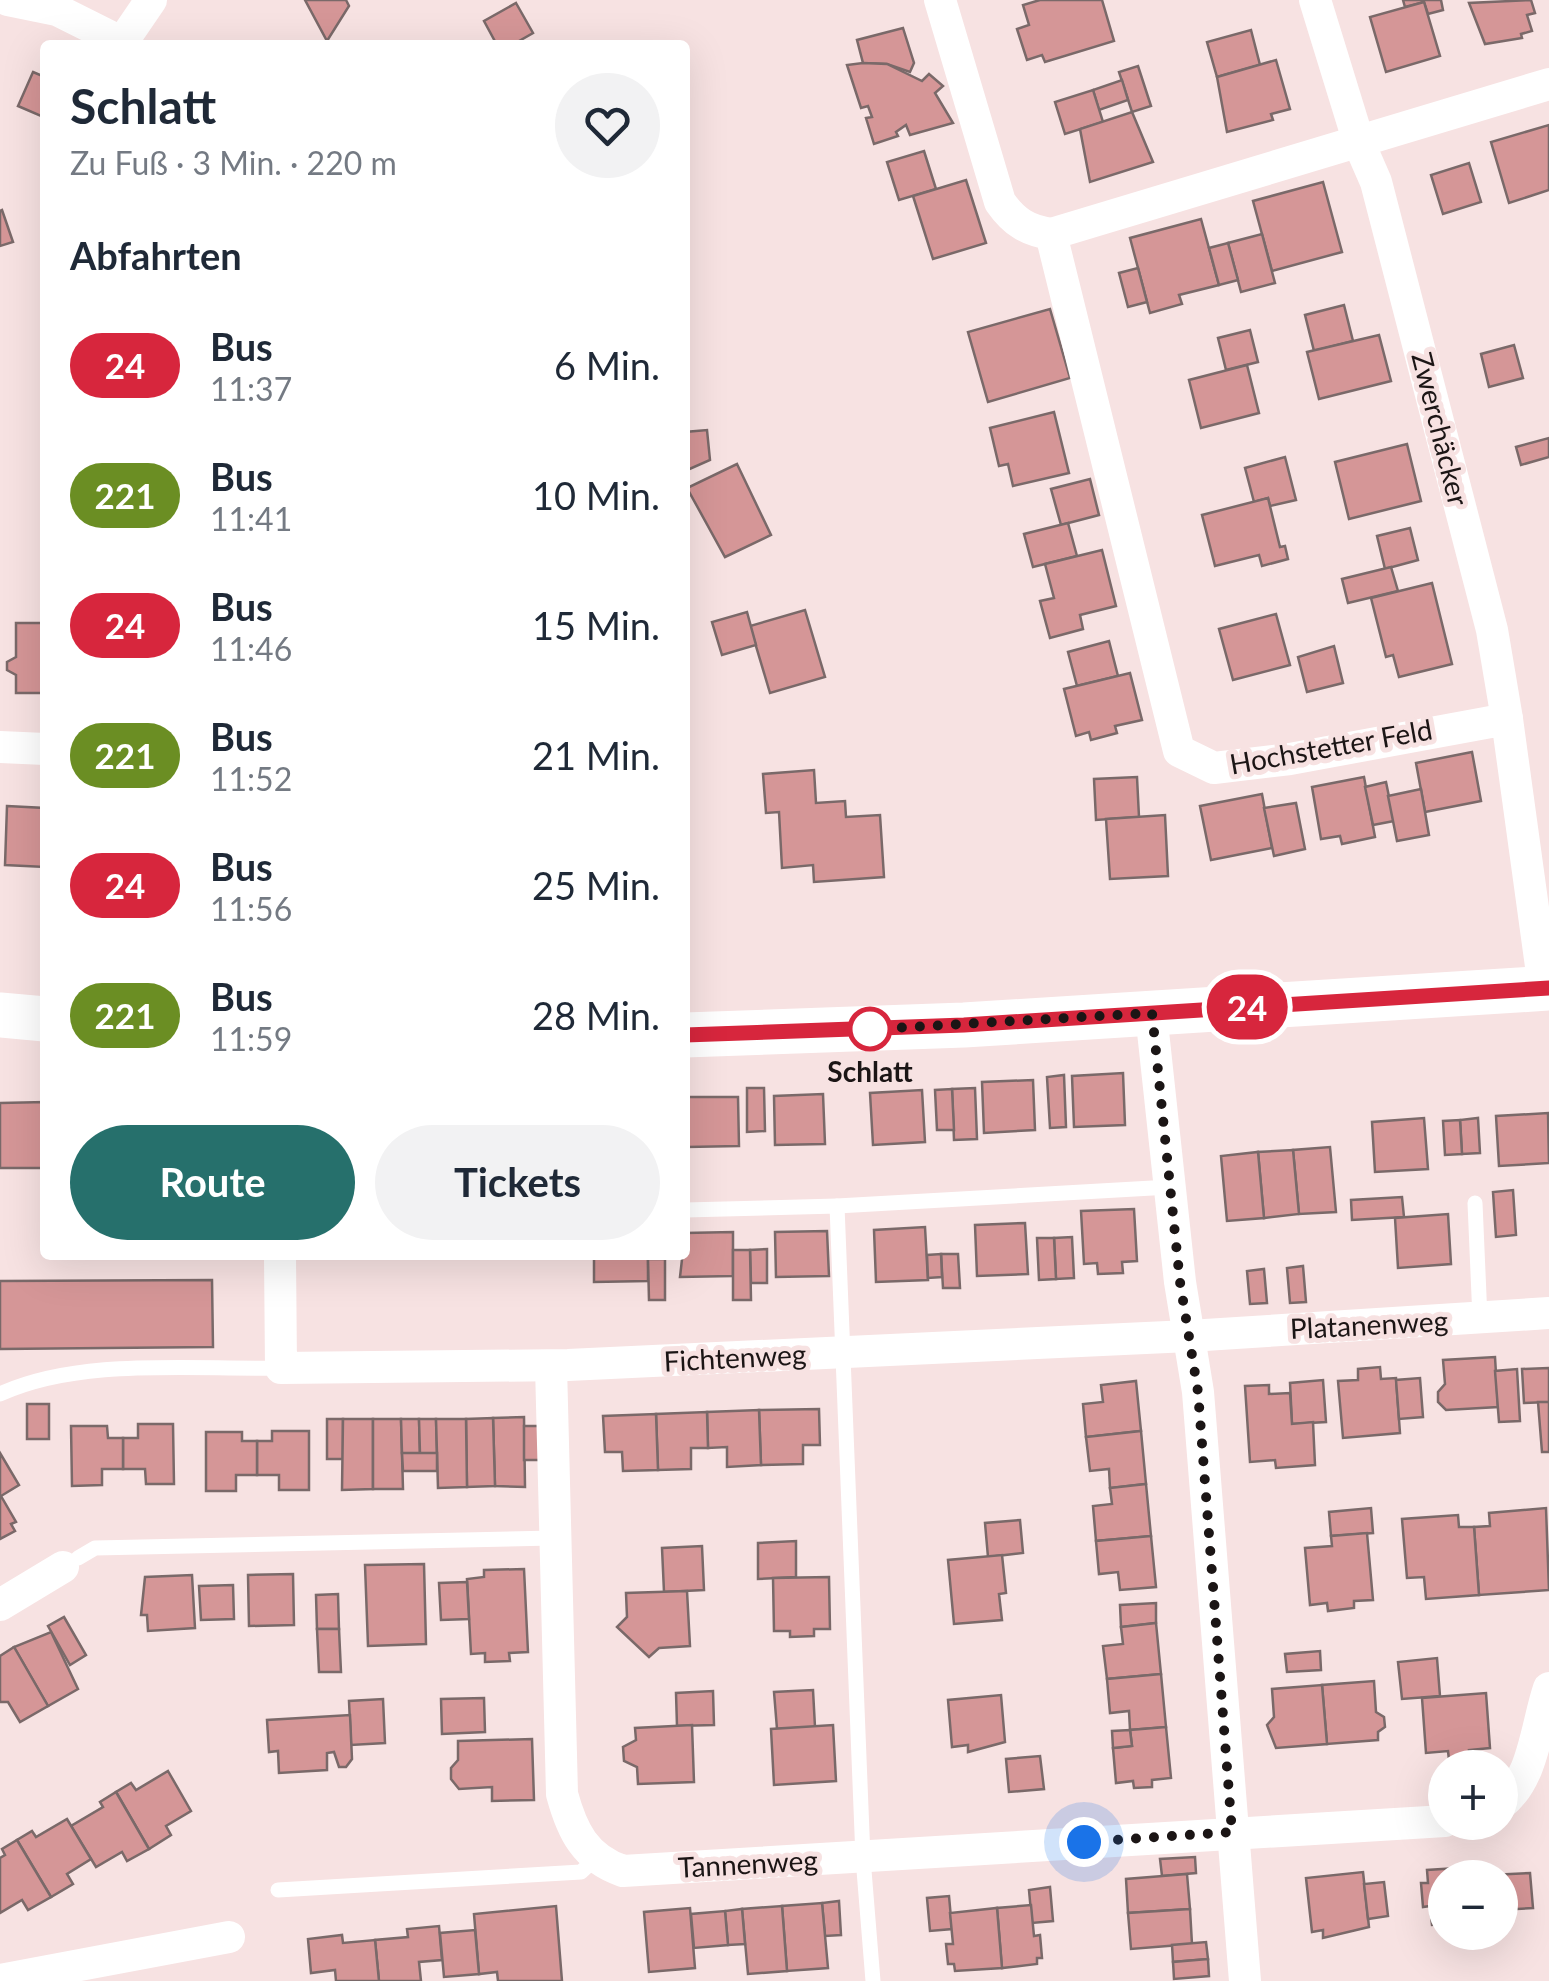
<!DOCTYPE html>
<html lang="de">
<meta charset="utf-8">
<style>
:root{--surface:#fff;--page:#f2f2f3;--text:#1f2937;--muted:#747a83;--accent:#26706c}
body{margin:0;font-family:Lato,sans-serif;background:var(--page);color:var(--text);height:100vh;display:flex;flex-direction:column;font-size:38px;white-space:nowrap}
*{box-sizing:border-box;margin:0}
p{font-size:32px;color:var(--muted)}
.icon{flex:none;width:55px;height:55px;fill:none;stroke:currentColor;stroke-width:2;stroke-linecap:round;stroke-linejoin:round}
.map{position:relative;flex:1;overflow:hidden}
.sheet{position:absolute;left:40px;top:40px;width:650px;height:1220px;display:flex;flex-direction:column;background:var(--surface);border-radius:10px;box-shadow:0 10px 40px #0002}
.sheet>*{flex:none}
.badge{padding:0 20px;border-radius:32px;font-size:35px;line-height:65px}
.buttons{position:absolute;left:1428px;top:1750px;display:grid;gap:20px}
.buttons a{display:grid;place-items:center;width:90px;height:90px;border-radius:50%;background:var(--surface);box-shadow:0 10px 40px #0002;font-size:50px}
.you{position:absolute;width:50px;height:50px;margin:-25px;border:8px solid #fff;border-radius:50%;background:#1a73e8;box-shadow:0 0 0 15px #1a73e833}
.map>.badge{position:absolute;translate:-50% -50%;box-shadow:0 0 0 5px #fff}
h2{padding:0 30px;font-size:38px;line-height:90px}
.round{display:grid;place-items:center;flex:none;width:105px;height:105px;border-radius:52px;background:var(--page)}
.overview{display:flex;align-items:center;justify-content:space-between;height:170px;padding:0 30px}
h1{font-size:48px;font-weight:700;line-height:75px}
.button{display:flex;gap:20px;margin-top:auto;padding:20px 30px}
.button a{flex:1;height:115px;border-radius:60px;background:var(--accent);color:#fff;font-size:40px;font-weight:700;line-height:115px;text-align:center}
.button a+a{background:var(--page);color:var(--text)}
ul{padding:0;list-style:none}
li{display:flex;align-items:center;gap:30px;height:130px;padding:0 30px}
li div{flex:1}
li b{display:block;font-size:38px}
li em{font-style:normal}
li .badge{min-width:110px;font-weight:700;text-align:center}
.map>svg:first-child{display:block}
.building{fill:#d59697;stroke:#7a6969;stroke-width:2.5}
.lines{fill:none;stroke-linecap:round;stroke-linejoin:round}
.lane{stroke:#fff;stroke-width:15}
.street{stroke:#fff;stroke-width:32}
.secondary{stroke:#fff;stroke-width:45}
.line-casing{stroke:#fff;stroke-width:22}
.line{stroke:#d7263d;stroke-width:15}
.walk{stroke:#1b1515;stroke-width:10;stroke-dasharray:0 18}
.stop-dot{fill:#fff;stroke:#d7263d;stroke-width:5}
.labels{text-anchor:middle;stroke-width:10;stroke-linejoin:round;paint-order:stroke}
.street-label{font-size:28px;fill:#1b1515;stroke:#f7e2e2}
.stop-label{font-size:28px;font-weight:bold;fill:#1b1515;stroke:#f7e2e2}
</style>
<div class="map">
<svg width="1549" height="1981" viewBox="0 0 1549 1981">
<rect width="100%" height="100%" fill="#f7e2e2"/>
<!-- building -->
<g class="building">
<polygon points="305,0 346,0 349,6 327,41"/>
<polygon points="1040,0 1102,0 1114,41 1045,62 1042,55 1027,60 1017,29 1029,25 1023,5"/>
<polygon points="1403,0 1441,0 1443,10 1428,14 1424,2 1405,7"/>
<polygon points="1531,0 1535,13 1527,15 1532,31 1521,34 1522,38 1485,44 1469,3"/>
<polygon points="1424,2 1440,56 1386,72 1370,17"/>
<polygon points="516,3 533,33 512,45 497,45 484,21"/>
<polygon points="903,28 914,63 910,72 887,64 863,63 857,40"/>
<polygon points="1251,30 1260,65 1217,77 1207,42"/>
<polygon points="1276,60 1290,109 1271,114 1273,120 1227,132 1217,77"/>
<polygon points="863,63 887,64 922,81 929,74 943,86 935,93 953,123 910,135 906,125 896,132 898,136 874,144 866,118 872,117 868,106 861,108 847,65"/>
<polygon points="1138,66 1151,106 1132,112 1119,72"/>
<polygon points="33,72 45,77 41,116 18,106"/>
<polygon points="1122,80 1128,100 1099,110 1093,90"/>
<polygon points="1093,90 1103,122 1065,134 1055,102"/>
<polygon points="1132,112 1153,162 1090,182 1080,129"/>
<polygon points="1549,125 1549,190 1509,203 1491,142"/>
<polygon points="924,151 936,189 899,200 887,162"/>
<polygon points="1469,163 1481,202 1443,214 1431,175"/>
<polygon points="966,180 986,243 933,259 913,196"/>
<polygon points="1323,182 1342,252 1272,271 1253,201"/>
<polygon points="2,210 13,242 0,246 0,211"/>
<polygon points="1201,219 1219,285 1179,295 1182,304 1150,313 1130,238"/>
<polygon points="1262,234 1275,283 1241,292 1228,243"/>
<polygon points="1228,243 1238,280 1219,285 1209,248"/>
<polygon points="1138,268 1147,302 1128,307 1119,273"/>
<polygon points="1344,305 1353,341 1314,351 1305,315"/>
<polygon points="1050,309 1070,378 988,402 968,332"/>
<polygon points="1250,330 1258,362 1226,370 1218,338"/>
<polygon points="1379,335 1391,381 1319,399 1307,352"/>
<polygon points="1514,345 1523,378 1489,387 1481,354"/>
<polygon points="1247,365 1259,413 1201,428 1189,380"/>
<polygon points="1054,412 1069,473 1013,486 1008,464 999,466 990,428"/>
<polygon points="707,430 710,460 685,471 685,432"/>
<polygon points="1549,438 1549,457 1521,465 1516,447"/>
<polygon points="1407,444 1421,501 1349,519 1335,462"/>
<polygon points="1285,457 1296,500 1270,506 1268,498 1254,502 1245,468"/>
<polygon points="737,464 771,535 725,557 687,488"/>
<polygon points="1090,479 1099,515 1061,525 1051,489"/>
<polygon points="1268,498 1280,547 1285,546 1288,559 1262,566 1259,555 1215,566 1202,515"/>
<polygon points="1068,523 1077,556 1033,567 1024,534"/>
<polygon points="1410,528 1418,560 1385,569 1377,536"/>
<polygon points="1102,550 1116,606 1080,615 1083,629 1050,638 1040,601 1054,598 1045,564"/>
<polygon points="1391,567 1398,591 1348,603 1342,579"/>
<polygon points="1432,583 1452,664 1399,677 1393,655 1386,657 1371,598"/>
<polygon points="805,610 825,677 770,693 750,626"/>
<polygon points="747,612 756,645 722,655 712,622"/>
<polygon points="1276,614 1290,665 1233,680 1219,629"/>
<polygon points="16,623 45,623 45,693 16,693 16,675 7,670 7,662 16,657"/>
<polygon points="1109,641 1118,676 1077,686 1068,652"/>
<polygon points="1334,646 1343,683 1307,692 1298,657"/>
<polygon points="1130,673 1142,720 1115,726 1117,733 1091,740 1089,732 1076,736 1064,689"/>
<polygon points="1472,752 1481,801 1425,812 1416,763"/>
<polygon points="814,770 816,803 845,801 846,817 880,815 884,877 814,882 813,865 782,868 779,812 766,813 763,774"/>
<polygon points="1137,777 1139,817 1096,820 1094,779"/>
<polygon points="1364,777 1375,837 1342,844 1340,836 1321,839 1312,787"/>
<polygon points="1386,782 1394,821 1373,825 1365,787"/>
<polygon points="1421,789 1429,835 1397,841 1388,796"/>
<polygon points="1262,794 1272,848 1211,860 1200,806"/>
<polygon points="1296,803 1305,849 1274,856 1264,808"/>
<polygon points="7,806 45,808 45,867 5,865"/>
<polygon points="1165,815 1168,876 1110,879 1106,819"/>
<polygon points="1123,1073 1125,1125 1074,1127 1072,1076"/>
<polygon points="1064,1075 1066,1127 1050,1128 1047,1077"/>
<polygon points="1033,1080 1035,1130 984,1133 982,1082"/>
<polygon points="747,1088 764,1088 765,1131 747,1132"/>
<polygon points="975,1088 977,1139 954,1140 952,1089"/>
<polygon points="952,1089 954,1130 937,1130 935,1090"/>
<polygon points="922,1090 925,1142 873,1145 870,1093"/>
<polygon points="823,1094 825,1144 775,1145 774,1096"/>
<polygon points="686,1097 738,1097 739,1146 687,1147"/>
<polygon points="45,1102 45,1168 0,1168 0,1103"/>
<polygon points="1548,1113 1549,1163 1499,1166 1496,1116"/>
<polygon points="1424,1118 1428,1169 1375,1172 1372,1122"/>
<polygon points="1478,1118 1480,1153 1462,1154 1460,1120"/>
<polygon points="1460,1120 1462,1154 1445,1155 1443,1121"/>
<polygon points="1330,1147 1336,1212 1299,1214 1293,1150"/>
<polygon points="1293,1150 1299,1214 1264,1218 1258,1152"/>
<polygon points="1258,1152 1264,1218 1227,1221 1221,1156"/>
<polygon points="1513,1190 1516,1235 1496,1237 1493,1192"/>
<polygon points="1402,1197 1404,1217 1352,1220 1351,1200"/>
<polygon points="1134,1209 1137,1261 1122,1262 1123,1273 1098,1274 1097,1263 1084,1264 1081,1211"/>
<polygon points="1448,1214 1451,1264 1398,1268 1395,1218"/>
<polygon points="1025,1223 1028,1274 977,1276 975,1225"/>
<polygon points="925,1227 928,1280 876,1282 874,1230"/>
<polygon points="827,1231 829,1276 776,1277 775,1232"/>
<polygon points="733,1232 733,1276 680,1277 685,1233"/>
<polygon points="1072,1237 1074,1278 1056,1279 1054,1238"/>
<polygon points="1037,1238 1054,1238 1056,1279 1039,1280"/>
<polygon points="767,1249 767,1283 751,1283 750,1250"/>
<polygon points="733,1250 750,1250 751,1300 733,1300"/>
<polygon points="941,1254 958,1254 960,1288 943,1288"/>
<polygon points="941,1254 942,1277 928,1278 927,1255"/>
<polygon points="594,1255 648,1255 648,1281 594,1282"/>
<polygon points="648,1259 665,1259 665,1300 649,1300"/>
<polygon points="1303,1266 1306,1302 1290,1303 1287,1268"/>
<polygon points="1264,1269 1267,1303 1250,1304 1247,1271"/>
<polygon points="212,1280 213,1347 0,1349 0,1281"/>
<polygon points="1495,1357 1498,1407 1446,1410 1438,1402 1438,1392 1445,1384 1443,1360"/>
<polygon points="1380,1367 1381,1379 1396,1378 1400,1433 1343,1438 1338,1381 1358,1380 1358,1369"/>
<polygon points="1549,1368 1549,1402 1524,1403 1522,1369"/>
<polygon points="1517,1369 1520,1421 1499,1422 1495,1371"/>
<polygon points="1420,1378 1423,1417 1399,1419 1396,1380"/>
<polygon points="1323,1380 1326,1422 1292,1424 1290,1383"/>
<polygon points="1136,1381 1141,1431 1086,1437 1083,1404 1103,1402 1101,1385"/>
<polygon points="1269,1385 1269,1394 1290,1393 1292,1424 1313,1422 1315,1465 1276,1468 1275,1460 1250,1462 1245,1386"/>
<polygon points="1538,1402 1549,1402 1549,1452 1542,1452"/>
<rect x="27" y="1404" width="22" height="35"/>
<polygon points="819,1409 820,1445 803,1445 803,1464 761,1465 759,1410"/>
<polygon points="759,1410 761,1465 727,1467 727,1447 708,1448 707,1412"/>
<polygon points="707,1412 708,1448 691,1448 691,1469 658,1470 656,1414"/>
<polygon points="656,1414 658,1470 623,1471 622,1452 605,1452 603,1416"/>
<polygon points="524,1417 525,1487 495,1486 493,1418"/>
<polygon points="493,1418 495,1486 467,1487 466,1419"/>
<rect x="327" y="1419" width="16" height="40"/>
<polygon points="343,1419 373,1419 373,1489 342,1490"/>
<polygon points="373,1419 401,1419 403,1489 373,1489"/>
<polygon points="401,1419 419,1419 420,1454 402,1453"/>
<polygon points="419,1419 436,1419 437,1453 420,1454"/>
<polygon points="436,1419 466,1419 467,1487 438,1488"/>
<polygon points="138,1424 173,1424 174,1484 146,1484 145,1469 123,1469 123,1438 138,1438"/>
<polygon points="71,1426 107,1426 108,1438 123,1438 123,1469 102,1469 102,1485 72,1486"/>
<rect x="524" y="1426" width="16" height="34"/>
<polygon points="272,1431 309,1431 309,1490 279,1490 279,1475 257,1475 257,1441 272,1441"/>
<polygon points="1141,1431 1146,1484 1110,1488 1109,1469 1090,1471 1086,1437"/>
<polygon points="206,1432 242,1432 242,1441 257,1441 257,1475 236,1475 236,1491 206,1491"/>
<polygon points="0,1453 19,1485 1,1496 16,1522 11,1524 15,1531 0,1539"/>
<polygon points="402,1453 437,1453 437,1471 403,1471"/>
<polygon points="1146,1484 1151,1536 1096,1541 1093,1506 1112,1504 1110,1488"/>
<polygon points="1371,1508 1373,1533 1331,1536 1329,1512"/>
<polygon points="1546,1508 1549,1590 1479,1595 1474,1527 1490,1526 1489,1513"/>
<polygon points="1458,1515 1459,1527 1474,1527 1479,1595 1426,1599 1424,1577 1407,1578 1402,1519"/>
<polygon points="1020,1520 1023,1553 988,1557 985,1523"/>
<polygon points="1367,1533 1373,1600 1354,1601 1354,1608 1328,1611 1327,1603 1310,1605 1305,1548 1332,1546 1331,1536"/>
<polygon points="1151,1536 1156,1587 1120,1590 1118,1572 1099,1574 1096,1541"/>
<polygon points="796,1541 796,1577 758,1579 758,1543"/>
<polygon points="702,1546 704,1590 664,1592 662,1548"/>
<polygon points="1002,1555 1006,1593 999,1594 1002,1620 954,1624 948,1560"/>
<polygon points="424,1564 426,1644 368,1646 365,1565"/>
<polygon points="524,1569 528,1652 509,1653 510,1661 485,1662 485,1653 471,1654 467,1579 484,1577 484,1570"/>
<polygon points="293,1574 294,1625 249,1626 248,1575"/>
<polygon points="192,1575 195,1628 148,1631 147,1615 141,1615 145,1577"/>
<polygon points="829,1577 830,1629 814,1629 814,1636 790,1637 790,1631 774,1631 773,1578"/>
<polygon points="467,1582 469,1619 441,1620 439,1583"/>
<polygon points="233,1585 234,1619 201,1620 199,1586"/>
<polygon points="687,1591 690,1646 659,1648 649,1657 617,1627 627,1617 626,1593"/>
<polygon points="338,1594 339,1629 317,1629 316,1595"/>
<polygon points="1156,1603 1156,1623 1121,1627 1120,1605"/>
<polygon points="64,1617 86,1655 70,1665 48,1626"/>
<polygon points="1156,1623 1161,1674 1107,1679 1103,1646 1123,1644 1121,1627"/>
<polygon points="317,1629 339,1629 341,1672 319,1672"/>
<polygon points="51,1632 78,1689 48,1706 14,1647"/>
<polygon points="14,1647 48,1706 20,1722 8,1702 0,1702 0,1656"/>
<polygon points="1320,1651 1321,1670 1287,1672 1285,1654"/>
<polygon points="1437,1658 1440,1696 1402,1699 1398,1662"/>
<polygon points="1161,1674 1166,1727 1130,1730 1129,1711 1110,1713 1107,1679"/>
<polygon points="1374,1681 1376,1712 1384,1717 1385,1727 1378,1732 1378,1740 1327,1744 1322,1685"/>
<polygon points="1322,1685 1327,1744 1276,1748 1267,1725 1274,1717 1272,1689"/>
<polygon points="813,1690 815,1727 777,1729 774,1692"/>
<polygon points="713,1691 714,1725 677,1726 676,1693"/>
<polygon points="1486,1693 1490,1748 1469,1750 1470,1758 1449,1760 1448,1751 1426,1753 1422,1698"/>
<polygon points="1001,1695 1005,1742 968,1752 968,1745 952,1747 948,1700"/>
<polygon points="484,1698 485,1732 442,1734 441,1699"/>
<polygon points="383,1699 385,1743 351,1745 349,1701"/>
<polygon points="350,1715 352,1759 346,1767 339,1767 334,1752 327,1753 327,1770 279,1773 278,1751 269,1752 267,1720"/>
<polygon points="692,1725 694,1782 638,1784 637,1767 624,1761 623,1747 636,1740 635,1728"/>
<polygon points="833,1725 836,1781 774,1785 771,1729"/>
<polygon points="1166,1727 1171,1778 1152,1780 1152,1787 1134,1788 1133,1781 1116,1783 1113,1748 1132,1746 1130,1730"/>
<polygon points="1130,1730 1132,1746 1113,1748 1112,1731"/>
<polygon points="532,1739 534,1800 492,1801 492,1787 459,1789 451,1779 451,1768 458,1760 458,1741"/>
<polygon points="1040,1756 1044,1789 1009,1792 1006,1759"/>
<polygon points="168,1771 191,1811 166,1826 171,1835 149,1849 116,1792 131,1783 136,1790"/>
<polygon points="116,1792 149,1849 127,1861 122,1852 96,1867 71,1826 103,1807 100,1802"/>
<polygon points="67,1819 91,1859 67,1874 73,1884 51,1897 17,1840 32,1831 36,1837"/>
<polygon points="17,1840 51,1897 28,1910 22,1900 0,1913 0,1858 5,1855 2,1849"/>
<polygon points="1195,1857 1196,1873 1162,1876 1160,1859"/>
<polygon points="1489,1866 1490,1878 1445,1878 1445,1924 1432,1925 1430,1906 1423,1907 1421,1883 1428,1883 1427,1870"/>
<polygon points="1363,1872 1369,1927 1323,1938 1323,1930 1312,1932 1306,1878"/>
<polygon points="1530,1873 1533,1908 1500,1910 1500,1878 1490,1875"/>
<polygon points="1187,1874 1190,1909 1128,1913 1126,1879"/>
<polygon points="1384,1882 1388,1916 1368,1919 1364,1884"/>
<polygon points="1050,1887 1053,1921 1032,1923 1029,1890"/>
<polygon points="949,1896 952,1929 930,1931 927,1898"/>
<polygon points="839,1901 841,1935 825,1936 822,1903"/>
<polygon points="822,1903 828,1968 787,1971 782,1906"/>
<polygon points="1031,1905 1034,1936 1040,1935 1042,1958 1037,1958 1037,1964 1002,1968 997,1908"/>
<polygon points="556,1906 562,1981 498,1981 497,1972 479,1974 474,1914"/>
<polygon points="782,1906 787,1971 748,1974 742,1909"/>
<polygon points="690,1908 695,1968 649,1972 644,1912"/>
<polygon points="997,1908 1002,1968 955,1971 954,1964 948,1964 946,1944 953,1944 950,1913"/>
<polygon points="742,1909 745,1944 728,1945 725,1911"/>
<polygon points="1190,1909 1192,1944 1131,1949 1128,1913"/>
<polygon points="725,1911 728,1945 694,1948 691,1914"/>
<polygon points="439,1926 442,1960 419,1962 421,1981 379,1981 375,1940 408,1937 407,1929"/>
<polygon points="475,1930 479,1974 444,1977 440,1933"/>
<polygon points="342,1935 343,1943 375,1940 379,1981 336,1981 335,1970 311,1973 308,1939"/>
<polygon points="1206,1942 1208,1959 1173,1962 1172,1945"/>
<polygon points="1208,1959 1209,1976 1174,1979 1173,1962"/>
</g>
<g class="lines">
<!-- lane -->
<g class="lane">
<polyline points="1475,1203 1480,1319"/>
<polyline points="837,1206 1170,1187"/>
<polyline points="685,1210 837,1206 863,1858 873,1981"/>
<path d="M0,1394C81,1357 193,1370 281,1368"/>
<polyline points="78,1558 95,1548 553,1538"/>
<polyline points="278,1890 581,1872 595,1859"/>
</g>
<!-- street -->
<g class="street">
<polyline points="8,0 57,10 127,45"/>
<path d="M940,0L1000,202C1014,222 1027,230 1051,234L1179,751L1214,768L1290,759L1507,719L1544,988"/>
<polyline points="1315,0 1359,143 1376,182 1492,630 1507,719"/>
<polyline points="123,41 151,0"/>
<polyline points="1051,234 1549,84"/>
<polyline points="0,747 45,749"/>
<polyline points="1151,1013 1180,1282 1198,1392 1245,1981"/>
<polyline points="280,1255 281,1368 568,1365 1189,1336 1549,1313"/>
<path d="M551,1366L562,1794C572,1831 585,1858 623,1871L1445,1821"/>
<polyline points="0,1605 63,1567"/>
<path d="M1500,1805C1534,1780 1536,1726 1549,1688"/>
<polyline points="0,1980 229,1937"/>
</g>
<!-- secondary -->
<g class="secondary">
<polyline points="0,1015 45,1019"/>
<polyline points="685,1035 964,1025 1549,988"/>
</g>
</g>
<g class="lines">
<defs>
<polyline id="line" points="685,1035 964,1025 1549,988"/>
</defs>
<!-- line casing -->
<use href="#line" class="line-casing"/>
<!-- line -->
<use href="#line" class="line"/>
<!-- walk -->
<polyline class="walk" points="870,1029 859,1030 1152,1013 1180,1282 1198,1392 1232,1832 1084,1842"/>
</g>
<!-- markers -->
<circle class="stop-dot" cx="870" cy="1029" r="20"/>
<g class="labels">
<!-- street labels -->
<g class="street-label">
<text transform="translate(1440 429) rotate(76)" y="10">Zwerchäcker</text>
<text transform="translate(1331 747) rotate(-10)" y="10">Hochstetter Feld</text>
<text transform="translate(1369 1325) rotate(-3)" y="10">Platanenweg</text>
<text transform="translate(735 1358) rotate(-3)" y="10">Fichtenweg</text>
<text transform="translate(748 1864) rotate(-3)" y="10">Tannenweg</text>
</g>
<!-- stop labels -->
<g class="stop-label">
<text x="870" y="1082">Schlatt</text>
</g>
</g>
</svg>
<div class="buttons">
<a>+</a>
<a>−</a>
</div>
<div class="you" style="left:1084px;top:1842px"></div>
<b class="badge" style="left:1247px;top:1007px;background:#d7263d;color:#fff">24</b>
<section class="sheet">
<div class="overview"><div><h1>Schlatt</h1><p>Zu Fuß · 3 Min. · 220 m</p></div><a class="round"><svg class="icon" aria-label="heart" viewBox="0 0 24 24"><path d="M12 20l-8-8c-3-5 5-10 8-4 3-6 11-1 8 4z"/></svg></a></div>
<h2>Abfahrten</h2>
<ul>
<li><span class="badge" style="background:#d7263d;color:#fff">24</span><div><b>Bus</b><p>11:37</p></div><em>6 Min.</em></li>
<li><span class="badge" style="background:#6b8e23;color:#fff">221</span><div><b>Bus</b><p>11:41</p></div><em>10 Min.</em></li>
<li><span class="badge" style="background:#d7263d;color:#fff">24</span><div><b>Bus</b><p>11:46</p></div><em>15 Min.</em></li>
<li><span class="badge" style="background:#6b8e23;color:#fff">221</span><div><b>Bus</b><p>11:52</p></div><em>21 Min.</em></li>
<li><span class="badge" style="background:#d7263d;color:#fff">24</span><div><b>Bus</b><p>11:56</p></div><em>25 Min.</em></li>
<li><span class="badge" style="background:#6b8e23;color:#fff">221</span><div><b>Bus</b><p>11:59</p></div><em>28 Min.</em></li>
</ul>
<div class="button"><a>Route</a><a>Tickets</a></div>
</section>
</div>
